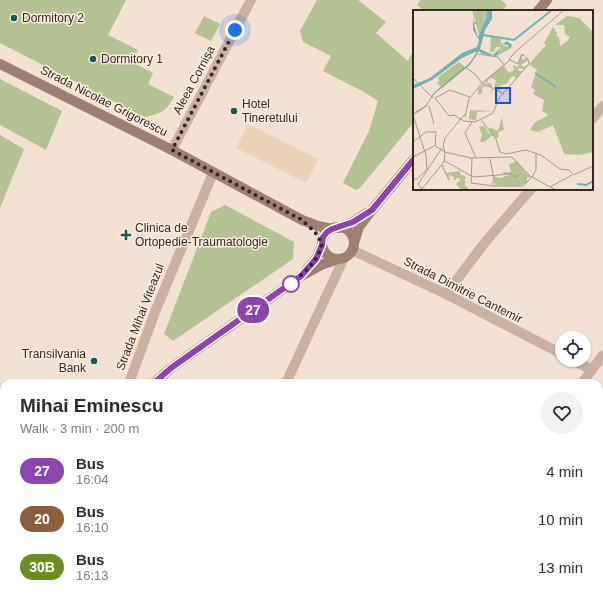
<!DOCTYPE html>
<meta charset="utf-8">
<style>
:root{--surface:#fff;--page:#f2f2f3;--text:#2b2b33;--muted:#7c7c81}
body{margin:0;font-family:Arial,sans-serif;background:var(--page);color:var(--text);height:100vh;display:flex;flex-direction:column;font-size:15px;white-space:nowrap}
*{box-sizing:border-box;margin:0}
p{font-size:13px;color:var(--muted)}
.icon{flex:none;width:22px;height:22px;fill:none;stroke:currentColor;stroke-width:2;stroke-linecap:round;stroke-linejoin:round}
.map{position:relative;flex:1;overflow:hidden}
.sheet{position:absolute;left:0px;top:379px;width:603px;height:220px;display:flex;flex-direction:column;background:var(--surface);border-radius:12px 12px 0 0;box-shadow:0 1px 3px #0004}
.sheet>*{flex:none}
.badge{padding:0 8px;border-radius:13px;font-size:14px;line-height:26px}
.controls{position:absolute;left:555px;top:331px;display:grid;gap:8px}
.controls a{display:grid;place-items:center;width:36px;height:36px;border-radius:50%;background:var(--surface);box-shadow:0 1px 3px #0004;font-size:20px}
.you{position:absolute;width:20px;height:20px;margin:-10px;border:3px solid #fff;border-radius:50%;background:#1a73e8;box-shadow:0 0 0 6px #1a73e833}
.map>.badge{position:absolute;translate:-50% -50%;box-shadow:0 0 0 2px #fff}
.round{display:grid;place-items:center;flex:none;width:42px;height:42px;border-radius:21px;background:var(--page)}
.summary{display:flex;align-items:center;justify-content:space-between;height:68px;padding:0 20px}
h1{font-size:19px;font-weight:800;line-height:30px}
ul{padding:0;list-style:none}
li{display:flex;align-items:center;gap:12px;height:48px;padding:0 20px}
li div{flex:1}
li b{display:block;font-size:15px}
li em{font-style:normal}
li .badge{min-width:44px;font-weight:700;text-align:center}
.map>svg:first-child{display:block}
.green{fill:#b5c293}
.plaza{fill:#ecd2b9}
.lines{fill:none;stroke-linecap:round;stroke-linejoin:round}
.street{stroke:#cbb19f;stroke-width:10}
.secondary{stroke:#9f7f71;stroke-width:10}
.line-casing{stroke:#fff;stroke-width:9}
.line{stroke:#8e44ad;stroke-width:6}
.walk{stroke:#342823;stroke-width:4;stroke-dasharray:0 7.2}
.poi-dot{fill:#165858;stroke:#faede0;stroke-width:1.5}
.stop-dot{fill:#fff;stroke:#8e44ad;stroke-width:2}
.labels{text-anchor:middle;stroke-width:3;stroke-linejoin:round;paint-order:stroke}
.poi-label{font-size:12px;fill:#342823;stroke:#faede0;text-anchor:start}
.street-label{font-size:12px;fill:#342823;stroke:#faede0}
.inset-river{fill:none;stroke:#70b2b1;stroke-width:2}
.inset-road{fill:none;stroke:#a7988d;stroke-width:1}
.view{fill:#1d4ed8;fill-opacity:0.15;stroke:#1d4ed8;stroke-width:2}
.inset-edge{fill:none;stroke:#342823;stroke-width:2}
</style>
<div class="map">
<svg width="603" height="599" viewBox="0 0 603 599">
<rect width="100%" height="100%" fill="#f3e2d4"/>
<!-- green -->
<g class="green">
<path d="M0,0H126L108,35L138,50L132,62L153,73L148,84L174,97C166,112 160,114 144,117L0,43Z"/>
<polygon points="317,0 358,0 386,22 376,33 408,61 414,48 414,122 360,188 356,190 343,183 369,131 378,101 364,92 323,71 331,56 303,42 300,31"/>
<polygon points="421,0 501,0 507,5 502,11 425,11 417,5"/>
<polygon points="204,16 220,24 211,41 195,33"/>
<polygon points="0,79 62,111 46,150 0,125"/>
<polygon points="0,135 24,149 0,208"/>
<polygon points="225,205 294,242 293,259 173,341 164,334 211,212"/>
<polygon points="3,411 4,411 4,476 0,474 0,418"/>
<polygon points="0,496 4,497 4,595 29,595 28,599 0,599"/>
<polygon points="203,595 249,595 258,599 201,599"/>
</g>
<!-- plaza -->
<polygon class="plaza" points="248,124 319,159 306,183 236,148"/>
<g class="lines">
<!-- street -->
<g class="street">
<polyline points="592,119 603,106"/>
<polyline points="172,150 251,0"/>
<polyline points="352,250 446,294 562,354"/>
<polyline points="446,294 486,241 531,189"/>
<polyline points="573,360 592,370"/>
<polyline points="129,383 155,312 213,173"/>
<polyline points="286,383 344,258"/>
<polyline points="582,383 603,355"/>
<polyline points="278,595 287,599"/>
<polyline points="192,599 194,595"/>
<polyline points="423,599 426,595"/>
</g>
<!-- secondary -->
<g class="secondary">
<polyline points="538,11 547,0"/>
<polyline points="0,64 172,150 302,220 318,226 332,229"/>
<circle cx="338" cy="243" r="16"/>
<polyline points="338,228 353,222 367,213"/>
<polyline points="354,243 359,227 372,210 414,159"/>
<polyline points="306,270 316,259 322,245"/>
<polyline points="154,383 171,368 301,276 321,265 338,259"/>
<polyline points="46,599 47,595"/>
</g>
</g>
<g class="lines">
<defs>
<polyline id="line" points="154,383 171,368 301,276 316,259 322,245 323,237 327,232 332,229 353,222 372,210 414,159"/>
</defs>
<!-- line casing -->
<use href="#line" class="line-casing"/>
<!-- line -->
<use href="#line" class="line"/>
<!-- walk -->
<path class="walk" d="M235,30L172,150L302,220L315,232L322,243C319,261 303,273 291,284"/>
</g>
<!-- markers -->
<g class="poi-dot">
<circle cx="14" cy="18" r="4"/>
<circle cx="93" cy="59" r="4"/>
<circle cx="234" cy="111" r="4"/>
<path d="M124 229h4v4h4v4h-4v4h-4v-4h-4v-4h4z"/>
<circle cx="94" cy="361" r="4"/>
</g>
<circle class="stop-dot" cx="291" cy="284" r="8"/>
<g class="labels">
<!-- poi labels -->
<g class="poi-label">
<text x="22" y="22">Dormitory 2</text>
<text x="101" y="63">Dormitory 1</text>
<text x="242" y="108">Hotel<tspan x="242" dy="14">Tineretului</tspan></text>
<text x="135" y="232">Clinica de<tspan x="135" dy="14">Ortopedie-Traumatologie</tspan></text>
<text x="86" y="358" text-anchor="end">Transilvania<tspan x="86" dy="14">Bank</tspan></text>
</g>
<!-- street labels -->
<g class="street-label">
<text transform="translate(194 80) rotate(-62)" y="4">Aleea Cornișa</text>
<text transform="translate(104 101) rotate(27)" y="4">Strada Nicolae Grigorescu</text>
<text transform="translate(463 290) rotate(27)" y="4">Strada Dimitrie Cantemir</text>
<text transform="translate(140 317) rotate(-69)" y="4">Strada Mihai Viteazul</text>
</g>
</g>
<!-- overview -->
<g transform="translate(413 10)">
<rect width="180" height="180" fill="#f3e2d4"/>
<path d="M59,0H74V8L69,9L62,12L73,9L66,25ZM154,6L166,8L180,22V142L167,145L151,144L140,115L125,122L117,120L122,112L136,105L129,101L131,90L120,84L122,80L118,77L124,60L116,54L133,35L131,33L140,17L144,23L143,27L146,26L147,36L154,31L157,27L152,24L151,15H142ZM78,27L87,28L89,35L97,37L85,44L88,37H83L81,42H77ZM108,44L111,45L108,47L110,50L114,48L115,50L108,55L111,57L116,53L111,59L106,58L105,61H109L104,68L100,66L96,69L95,73L87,76L86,81L81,78L83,70L77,68L74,72L80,75L77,77L80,79L77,85L79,78L71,76V79L69,76V83L65,85V79L70,74L76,76L73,72L71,73L73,70L87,58L91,56L96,63L101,60L100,55L105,57ZM46,52L52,57L29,77L23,73L26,72L25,67ZM57,100L81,101L64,102L63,110L66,111L56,109ZM89,107L91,120L85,122L86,127L83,128L80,125L71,132H67L69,125L66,117L71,116L78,126L76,117L85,121ZM104,151L112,161L105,166L113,163L118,167L114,168V173L105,176L82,175L80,166L87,168L99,164L92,165L89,162H98L96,154ZM47,161V164L53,167L51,171H52L55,173L52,172V176L56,179L48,180L43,174L48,169L44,168L41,171V167L37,166L39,164L36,165L37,169L33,163Z" fill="#b5c293"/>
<path d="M74,0H79V9L72,20L67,39L80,45L87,38L85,44L96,38L95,35L89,34L94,31L99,35L98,38L83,46L69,44L66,41L57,55L30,77L22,83L13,96L4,102L0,103L12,96L22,82L58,52L64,41L49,48L19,70L0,79V75L17,68L49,43L64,37L66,30L60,20V7L61,13L74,8ZM68,9H73L65,27L61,15Z" fill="#70b2b1" fill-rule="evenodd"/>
<path class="inset-river" d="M70,25L101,30L139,0M122,63L143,77M164,174L173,175L180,171"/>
<path class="inset-road" d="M65,44L85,47L91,55M96,50L101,43L151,0M53,58L64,44M0,68L20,88M69,73L97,50M70,73L91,84M19,85L52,57L62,64L69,73M22,88L37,80L57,87M22,88L36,106M16,96L21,114M36,106L41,105L51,111L62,112L80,103L86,88L116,54L115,49L109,44L105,54L97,50M52,107L56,89L69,73M68,110L83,129L87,142L93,144L113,140L128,145L147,159L156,160L160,164M52,123L63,148M52,123L59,112M7,127L13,145L14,159M7,127L0,105L15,95M0,132L13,122H23M22,136L23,122M32,142L58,148L99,147L117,166L143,180M32,142L30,136L32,128L52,104M0,147L21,136M59,148L58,173L81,176M77,149L81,170L79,175M32,151L60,167L98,164L101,167L114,162M29,155L36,170M160,165L180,156M119,167L123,160V143M0,169H4L14,159M80,176H110L119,167M137,177L159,165M9,179L5,174L29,138M8,180L31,152L32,142L22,136"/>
<path class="view" d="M83,78H97V93H83Z"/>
<rect width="180" height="180" class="inset-edge"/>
</g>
</svg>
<div class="controls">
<a><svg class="icon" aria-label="locate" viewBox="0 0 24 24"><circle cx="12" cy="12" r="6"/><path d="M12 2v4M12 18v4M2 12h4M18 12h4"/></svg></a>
</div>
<div class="you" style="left:235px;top:30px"></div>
<b class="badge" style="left:253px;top:310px;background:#8e44ad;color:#fff">27</b>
<section class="sheet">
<div class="summary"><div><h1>Mihai Eminescu</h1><p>Walk · 3 min · 200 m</p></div><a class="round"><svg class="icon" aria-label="heart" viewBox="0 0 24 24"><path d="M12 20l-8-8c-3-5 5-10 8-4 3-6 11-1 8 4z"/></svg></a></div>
<ul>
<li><span class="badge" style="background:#8e44ad;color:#fff">27</span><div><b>Bus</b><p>16:04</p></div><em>4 min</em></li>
<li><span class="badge" style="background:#8b5e3c;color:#fff">20</span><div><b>Bus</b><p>16:10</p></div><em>10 min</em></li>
<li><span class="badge" style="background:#6b8e23;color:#fff">30B</span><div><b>Bus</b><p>16:13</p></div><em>13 min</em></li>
</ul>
</section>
</div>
